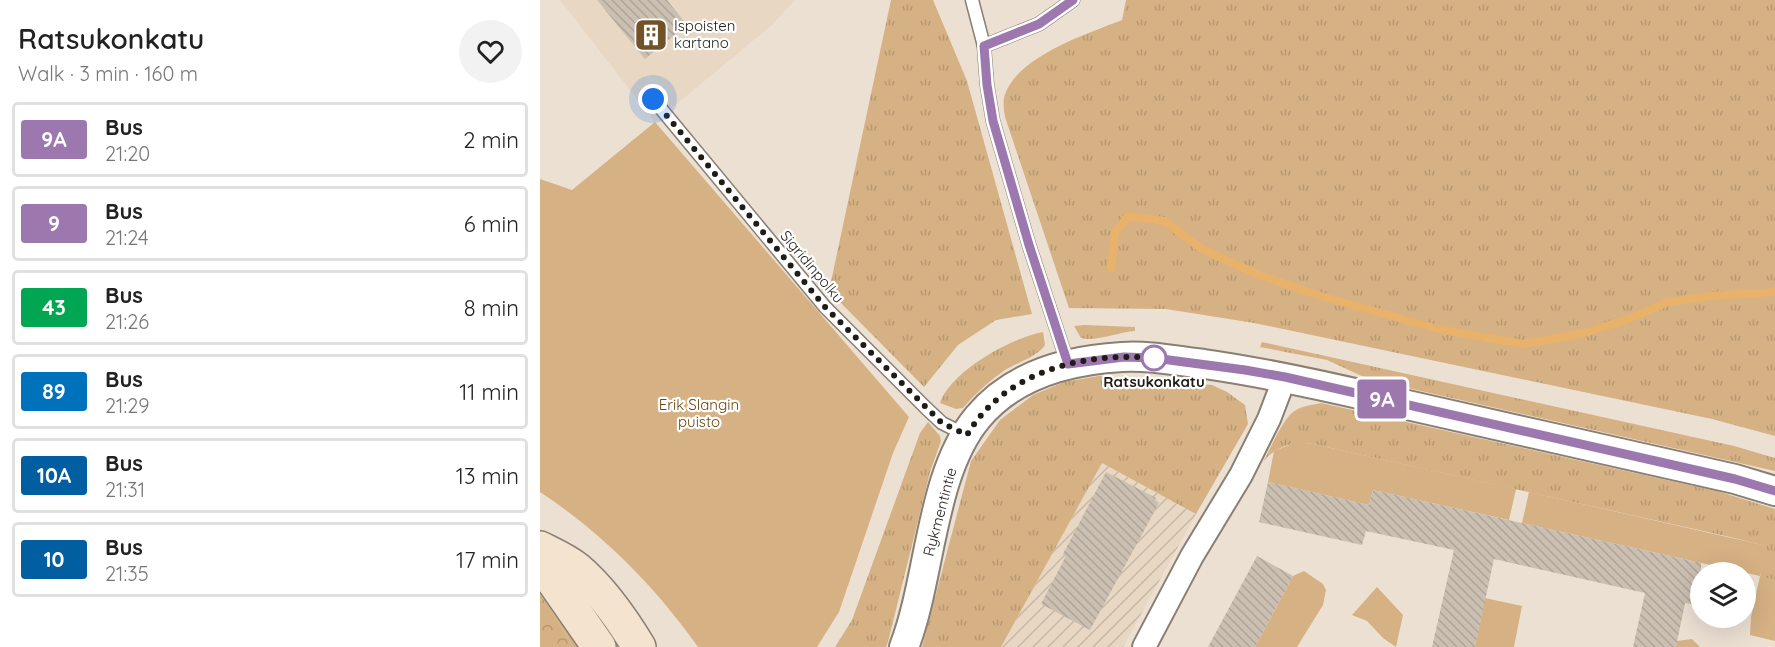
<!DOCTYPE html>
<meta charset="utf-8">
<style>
:root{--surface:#fff;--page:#f2f2f2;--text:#222;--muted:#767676;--line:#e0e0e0}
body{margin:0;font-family:Quicksand,sans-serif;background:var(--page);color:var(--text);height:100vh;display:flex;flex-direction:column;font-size:22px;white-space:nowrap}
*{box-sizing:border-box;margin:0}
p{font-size:20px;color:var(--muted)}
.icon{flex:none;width:33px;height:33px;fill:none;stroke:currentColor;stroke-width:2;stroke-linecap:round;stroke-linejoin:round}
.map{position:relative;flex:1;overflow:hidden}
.sheet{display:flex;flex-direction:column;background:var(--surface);width:540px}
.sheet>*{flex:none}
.badge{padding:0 12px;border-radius:4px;font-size:21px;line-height:39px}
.tools{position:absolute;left:1150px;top:562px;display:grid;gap:12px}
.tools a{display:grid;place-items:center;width:66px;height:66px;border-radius:50%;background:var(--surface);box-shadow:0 6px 24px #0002;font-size:30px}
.you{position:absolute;width:30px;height:30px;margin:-15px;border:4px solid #fff;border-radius:50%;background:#1a73e8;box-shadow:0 0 0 9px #1a73e833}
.map>.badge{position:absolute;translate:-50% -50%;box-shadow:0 0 0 3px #fff}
.round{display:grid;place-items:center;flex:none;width:63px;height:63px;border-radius:32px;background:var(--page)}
.summary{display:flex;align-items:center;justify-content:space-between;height:102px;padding:0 18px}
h1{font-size:28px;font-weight:600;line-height:45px}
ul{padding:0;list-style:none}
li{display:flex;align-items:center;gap:18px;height:75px;margin:0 12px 9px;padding:0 6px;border:3px solid var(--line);border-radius:6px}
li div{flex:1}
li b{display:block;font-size:22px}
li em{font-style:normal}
li .badge{min-width:66px;font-weight:700;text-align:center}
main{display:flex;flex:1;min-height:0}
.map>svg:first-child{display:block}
.built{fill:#e8d7c3}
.industrial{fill:url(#industrial-furrows)}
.grass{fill:url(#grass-tufts)}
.forest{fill:url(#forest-crowns)}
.green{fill:#d5b184}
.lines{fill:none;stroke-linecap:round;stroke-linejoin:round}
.stream{stroke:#e9b26b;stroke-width:8}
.building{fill:url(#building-back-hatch)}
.service-casing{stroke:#897f72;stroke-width:15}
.minor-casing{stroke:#897f72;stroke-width:26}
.tertiary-casing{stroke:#897f72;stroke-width:32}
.secondary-casing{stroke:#897f72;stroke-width:36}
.service{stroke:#fff;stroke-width:12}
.minor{stroke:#fff;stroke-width:22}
.tertiary{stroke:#fff;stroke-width:28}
.secondary{stroke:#f4e3ce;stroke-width:33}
.line-casing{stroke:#fff;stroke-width:14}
.line{stroke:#9c78af;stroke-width:9}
.walk{stroke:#1f1b16;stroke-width:6;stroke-dasharray:0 10.8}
.stop-dot{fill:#fff;stroke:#9c78af;stroke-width:3}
.labels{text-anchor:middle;stroke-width:4.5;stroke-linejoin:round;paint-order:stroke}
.poi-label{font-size:15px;fill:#1f1b16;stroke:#fff;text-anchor:start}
.street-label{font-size:15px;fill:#1f1b16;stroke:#fff}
.stop-label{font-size:15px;font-weight:bold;fill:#1f1b16;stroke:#fff}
.park-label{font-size:15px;fill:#69440c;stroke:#fff}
</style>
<main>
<section class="sheet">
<div class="summary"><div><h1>Ratsukonkatu</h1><p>Walk · 3 min · 160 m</p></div><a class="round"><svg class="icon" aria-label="heart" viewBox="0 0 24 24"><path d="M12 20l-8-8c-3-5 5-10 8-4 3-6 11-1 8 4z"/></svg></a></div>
<ul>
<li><span class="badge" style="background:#9c78af;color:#fff">9A</span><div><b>Bus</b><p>21:20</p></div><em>2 min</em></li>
<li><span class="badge" style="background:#9c78af;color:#fff">9</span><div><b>Bus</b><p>21:24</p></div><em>6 min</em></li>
<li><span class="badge" style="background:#00a651;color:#fff">43</span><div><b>Bus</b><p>21:26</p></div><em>8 min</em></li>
<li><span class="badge" style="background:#0072bc;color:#fff">89</span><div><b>Bus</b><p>21:29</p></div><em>11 min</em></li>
<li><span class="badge" style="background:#005ea1;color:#fff">10A</span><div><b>Bus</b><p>21:31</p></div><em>13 min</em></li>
<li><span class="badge" style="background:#005ea1;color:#fff">10</span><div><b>Bus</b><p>21:35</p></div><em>17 min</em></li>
</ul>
</section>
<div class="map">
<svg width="1235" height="647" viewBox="0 0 1235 647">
<defs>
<pattern id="industrial-furrows" width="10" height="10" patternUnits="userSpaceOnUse" patternTransform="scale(1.5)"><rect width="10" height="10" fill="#e8d7c3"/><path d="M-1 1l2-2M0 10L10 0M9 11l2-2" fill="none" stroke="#c7b8a7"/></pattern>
<pattern id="grass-tufts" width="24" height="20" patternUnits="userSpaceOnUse" patternTransform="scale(1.5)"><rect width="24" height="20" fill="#d5b184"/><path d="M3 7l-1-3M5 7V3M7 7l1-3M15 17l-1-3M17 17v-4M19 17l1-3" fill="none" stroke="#b69871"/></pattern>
<pattern id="forest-crowns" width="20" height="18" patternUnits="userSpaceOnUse" patternTransform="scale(1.5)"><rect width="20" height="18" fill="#d5b184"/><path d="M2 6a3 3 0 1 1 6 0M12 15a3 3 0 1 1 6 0" fill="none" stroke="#b69871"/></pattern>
<pattern id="building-back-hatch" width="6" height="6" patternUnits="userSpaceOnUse" patternTransform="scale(1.5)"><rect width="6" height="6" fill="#cbbfb2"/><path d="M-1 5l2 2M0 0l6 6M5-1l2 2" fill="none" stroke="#aea498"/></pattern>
</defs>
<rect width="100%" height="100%" fill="#ece0d3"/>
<!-- built -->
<polygon class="built" points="20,0 255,0 233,24 115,122"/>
<!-- industrial -->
<polygon class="industrial" points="562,463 656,514 583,647 461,647"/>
<!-- grass -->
<g class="grass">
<polygon points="351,0 393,0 427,81 492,314 456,320 418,345 384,387 289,291"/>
<path d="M586,0H1235V436L1172,419L714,323L626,309L529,308L465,117C464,111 463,103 464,98C474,57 547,34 582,20Z"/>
<path d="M544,325L595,327V331C579,332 555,342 541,338L534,326Z"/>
<path d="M503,332L505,345C497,357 478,362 465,370C449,381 436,393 423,408L416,409L400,403C411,371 471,338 503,332Z"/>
<polygon points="722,342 1194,446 1235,458 1235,471 828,379 787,360 720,347"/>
<polygon points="559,376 672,385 687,392 705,405 708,424 656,514 562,463 461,647 382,647 431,461 460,420 493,395 524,382"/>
<path d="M781,403L1180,492L1235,509V580L1220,577L1226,546L1190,537L773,444C753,441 736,446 723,462C731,448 741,422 753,412C761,406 771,405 781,403Z"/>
<polygon points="388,422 400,436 401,441 390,472 348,642 346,647 295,647 312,620 380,433"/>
<polygon points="0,591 47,647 33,647"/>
</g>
<!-- forest -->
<polygon class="forest" points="0,591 33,647 0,647"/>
<!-- green -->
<g class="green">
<path d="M115,122L369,417L353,453L299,612L277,647H158C115,586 62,533 0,492V179L32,190Z"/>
<polygon points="757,442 773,444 976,489 969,520 833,490 829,505 728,482 734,451"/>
<polygon points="989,492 1227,546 1220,576 1235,580 1235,641 1210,635 1211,617 1220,576 982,523"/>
<polygon points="764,571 783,584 786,590 783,605 757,647 715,647 753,576"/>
<polygon points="837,587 863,615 856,647 843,638 827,621 812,615"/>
<polygon points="945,598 982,606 974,647 935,647"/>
<polygon points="1152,639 1160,647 1136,647 1137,641"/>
</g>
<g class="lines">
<!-- stream -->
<polyline class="stream" points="571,268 575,233 588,216 624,221 662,249 719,275 777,295 898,329 983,344 1045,333 1088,319 1128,302 1170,296 1235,292"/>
</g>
<!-- building -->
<g class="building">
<polygon points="57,0 127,0 147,25 105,59"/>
<polygon points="566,472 616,498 615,500 619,503 550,630 501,604 526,556 523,554"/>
<polygon points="728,482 829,505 833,490 1161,563 1161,606 1145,603 1136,647 1093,647 1105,593 954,559 935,647 892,647 914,550 826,531 822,545 719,522"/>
<polygon points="717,556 753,576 715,647 668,647"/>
</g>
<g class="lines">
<defs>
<g id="service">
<polyline points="432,0 444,46 447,85 453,121 489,245 528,364"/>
<polyline points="444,46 499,24 533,0"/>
<polyline points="113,99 285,307 386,408 402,423 426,435"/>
</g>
<polyline id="minor" points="604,647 652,556 701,475 729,419 745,377"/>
<path id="tertiary" d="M364,647C391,578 390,474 438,417C474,374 528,360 582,357C609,355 637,361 664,364C721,372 776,384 832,397C953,424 1074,452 1195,479L1235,491"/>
<g id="secondary">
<path d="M0,548C12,554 26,560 37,569C62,590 82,619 99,647"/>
<polyline points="0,562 59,647"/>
</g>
</defs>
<!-- service casing -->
<use href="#service" class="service-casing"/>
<!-- minor casing -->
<use href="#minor" class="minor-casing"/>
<!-- tertiary casing -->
<use href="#tertiary" class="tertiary-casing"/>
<!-- secondary casing -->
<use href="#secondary" class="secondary-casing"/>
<!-- service -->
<use href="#service" class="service"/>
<!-- minor -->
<use href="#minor" class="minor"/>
<!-- tertiary -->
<use href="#tertiary" class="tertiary"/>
<!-- secondary -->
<use href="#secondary" class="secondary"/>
</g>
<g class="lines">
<defs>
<polyline id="line" points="533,0 499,24 444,46 447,85 453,121 489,245 528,364 584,357 614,358 705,370 745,377 1195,479 1235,491"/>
</defs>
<!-- line casing -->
<use href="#line" class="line-casing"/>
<!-- line -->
<use href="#line" class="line"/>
<!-- walk -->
<path class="walk" d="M113,99L285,307L402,423L427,435C465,371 543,352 614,358"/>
</g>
<!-- icons -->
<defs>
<symbol id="building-square" viewBox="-11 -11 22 22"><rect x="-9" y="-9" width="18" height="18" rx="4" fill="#725228" stroke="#fff"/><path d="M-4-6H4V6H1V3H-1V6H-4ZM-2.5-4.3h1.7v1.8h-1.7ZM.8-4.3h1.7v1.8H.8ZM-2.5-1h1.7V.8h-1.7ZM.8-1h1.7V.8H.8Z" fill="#fff"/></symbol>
</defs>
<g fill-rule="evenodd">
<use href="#building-square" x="92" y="16" width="38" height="38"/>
</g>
<!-- markers -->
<circle class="stop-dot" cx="614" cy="358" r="12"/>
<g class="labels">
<!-- poi labels -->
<g class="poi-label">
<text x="134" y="31">Ispoisten<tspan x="134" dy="17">kartano</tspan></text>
</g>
<!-- street labels -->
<g class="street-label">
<text transform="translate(272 267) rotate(50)" y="5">Sigridinpolku</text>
<text transform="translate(400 512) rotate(-75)" y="5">Rykmentintie</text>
</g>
<!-- stop labels -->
<g class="stop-label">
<text x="614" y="387">Ratsukonkatu</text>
</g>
<!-- park labels -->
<g class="park-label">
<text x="159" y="410">Erik Slangin<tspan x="159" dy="17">puisto</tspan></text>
</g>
</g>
</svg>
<div class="tools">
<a><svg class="icon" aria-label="layers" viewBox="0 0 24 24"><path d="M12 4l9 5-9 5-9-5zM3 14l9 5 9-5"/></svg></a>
</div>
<div class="you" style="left:113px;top:99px"></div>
<b class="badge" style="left:842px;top:399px;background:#9c78af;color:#fff">9A</b>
</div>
</main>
